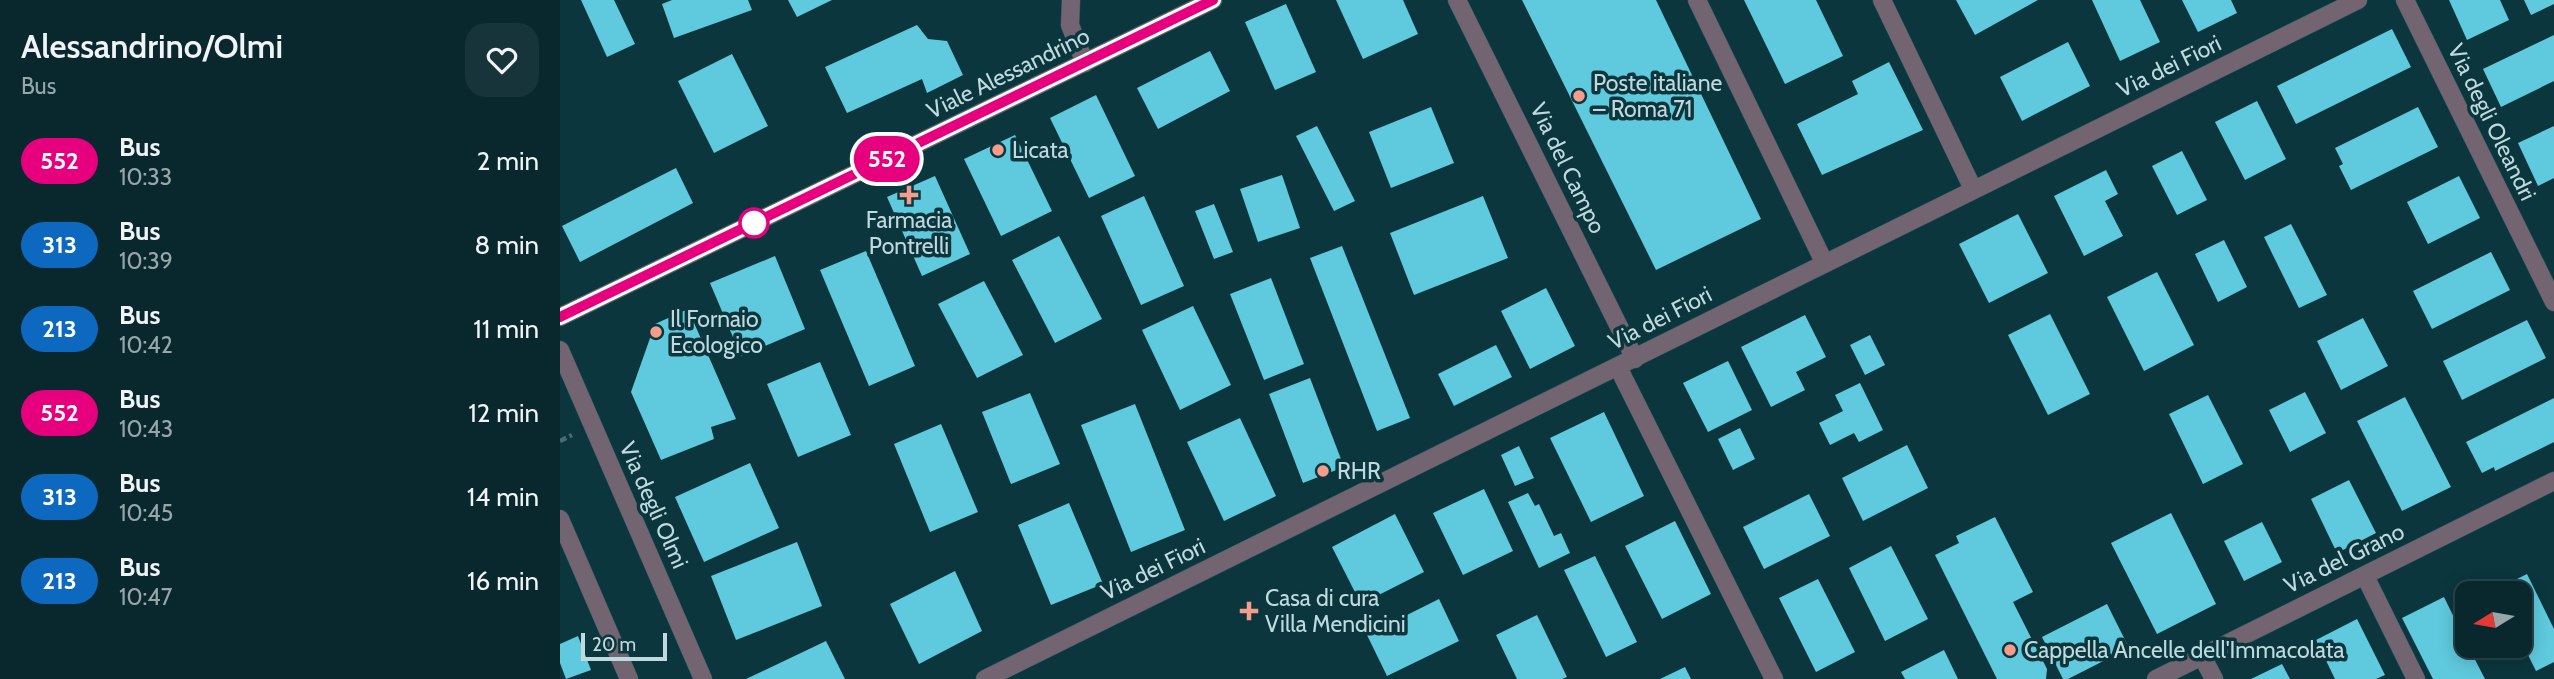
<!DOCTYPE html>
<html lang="it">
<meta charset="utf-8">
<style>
:root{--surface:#08282e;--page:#16343a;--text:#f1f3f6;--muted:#98a6aa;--line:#29444a}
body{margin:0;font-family:Cabin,sans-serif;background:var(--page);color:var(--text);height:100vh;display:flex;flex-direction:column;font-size:26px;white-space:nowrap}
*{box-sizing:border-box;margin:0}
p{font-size:23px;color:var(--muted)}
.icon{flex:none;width:38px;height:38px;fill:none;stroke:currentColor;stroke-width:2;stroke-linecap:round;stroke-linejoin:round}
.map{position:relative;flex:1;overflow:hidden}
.panel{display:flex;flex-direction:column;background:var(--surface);width:560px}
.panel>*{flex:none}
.badge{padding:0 14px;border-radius:23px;font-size:24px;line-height:46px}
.needle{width:46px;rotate:259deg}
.tools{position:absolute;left:1895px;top:581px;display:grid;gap:14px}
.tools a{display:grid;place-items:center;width:77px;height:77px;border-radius:14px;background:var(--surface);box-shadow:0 4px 18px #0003,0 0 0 2px var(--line);font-size:35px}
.scale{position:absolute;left:21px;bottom:18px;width:86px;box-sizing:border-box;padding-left:7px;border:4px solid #bfdadf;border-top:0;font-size:19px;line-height:24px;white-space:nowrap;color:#bfdadf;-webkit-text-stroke:5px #0b363d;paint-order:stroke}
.map>.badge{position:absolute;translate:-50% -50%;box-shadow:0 0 0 4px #fff}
.round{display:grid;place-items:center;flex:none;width:74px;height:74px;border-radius:21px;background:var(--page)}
.summary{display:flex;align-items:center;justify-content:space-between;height:119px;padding:0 21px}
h1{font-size:33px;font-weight:600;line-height:52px}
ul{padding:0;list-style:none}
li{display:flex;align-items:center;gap:21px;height:84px;padding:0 21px}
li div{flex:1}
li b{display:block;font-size:26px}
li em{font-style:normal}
li .badge{min-width:77px;font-weight:700;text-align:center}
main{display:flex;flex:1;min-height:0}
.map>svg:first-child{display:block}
.building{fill:#5fc9dd}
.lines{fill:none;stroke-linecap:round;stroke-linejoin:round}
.minor-casing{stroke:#2b545a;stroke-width:19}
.path{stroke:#476c73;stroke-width:4.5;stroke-dasharray:7 3.5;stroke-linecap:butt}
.minor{stroke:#726470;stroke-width:18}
.line-casing{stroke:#fff;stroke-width:16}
.line{stroke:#e6007e;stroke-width:10}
.poi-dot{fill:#f49d8c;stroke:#0b363d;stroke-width:2.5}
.stop-dot{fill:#fff;stroke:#e6007e;stroke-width:3.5}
.labels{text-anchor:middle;stroke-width:7;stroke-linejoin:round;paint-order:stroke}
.street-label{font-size:23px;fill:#bfdadf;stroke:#0b363d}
.poi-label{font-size:23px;fill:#bfdadf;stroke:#0b363d;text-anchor:start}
</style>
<main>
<section class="panel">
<div class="summary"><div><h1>Alessandrino/Olmi</h1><p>Bus</p></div><a class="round"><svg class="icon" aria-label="heart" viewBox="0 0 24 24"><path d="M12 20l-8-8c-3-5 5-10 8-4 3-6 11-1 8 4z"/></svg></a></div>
<ul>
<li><span class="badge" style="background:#e6007e;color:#fff">552</span><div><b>Bus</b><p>10:33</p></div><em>2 min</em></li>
<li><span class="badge" style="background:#0c69bf;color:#fff">313</span><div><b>Bus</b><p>10:39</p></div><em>8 min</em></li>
<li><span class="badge" style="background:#0c69bf;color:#fff">213</span><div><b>Bus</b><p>10:42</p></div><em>11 min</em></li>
<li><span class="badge" style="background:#e6007e;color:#fff">552</span><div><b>Bus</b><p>10:43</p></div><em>12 min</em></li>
<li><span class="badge" style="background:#0c69bf;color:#fff">313</span><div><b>Bus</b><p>10:45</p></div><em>14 min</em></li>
<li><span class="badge" style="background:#0c69bf;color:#fff">213</span><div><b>Bus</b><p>10:47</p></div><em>16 min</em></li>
</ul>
</section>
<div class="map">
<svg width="1994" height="679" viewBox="0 0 1994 679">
<rect width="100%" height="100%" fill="#0b363d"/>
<!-- building -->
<g class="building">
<polygon points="21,0 54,0 75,44 47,57"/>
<polygon points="112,0 188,0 192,10 114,38 102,4"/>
<polygon points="228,0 272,0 237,17"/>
<polygon points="776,0 843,0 858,34 803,59"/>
<polygon points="962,0 1096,0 1201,219 1096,270"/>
<polygon points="1184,0 1256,0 1283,56 1225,84"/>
<polygon points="1396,0 1478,0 1415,35"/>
<polygon points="1532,0 1580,0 1600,42 1560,61"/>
<polygon points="1622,0 1671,0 1677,13 1638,32"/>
<polygon points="1889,0 1940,0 1949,20 1907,40"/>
<polygon points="1964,0 1994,0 1994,4 1971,15"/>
<polygon points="726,4 756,72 715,90 685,22"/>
<polygon points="357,25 368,39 387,41 403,75 367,93 362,79 287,113 265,67"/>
<polygon points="1832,29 1851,67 1736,124 1717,86"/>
<polygon points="1994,35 1994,81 1941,107 1923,69"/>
<polygon points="1508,42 1530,86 1462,121 1440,77"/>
<polygon points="650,51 670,91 598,129 577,88"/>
<polygon points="172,54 208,126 154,153 118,81"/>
<polygon points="1329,62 1363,130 1262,175 1237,124 1298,94 1292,81"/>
<polygon points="536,95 575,176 529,198 490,118"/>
<polygon points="1697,101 1726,159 1685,180 1655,122"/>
<polygon points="871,107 894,163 831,188 809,132"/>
<polygon points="1858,107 1878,147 1791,190 1779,166 1783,164 1775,148"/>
<polygon points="757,126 795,201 774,211 736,136"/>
<polygon points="1994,126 1994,178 1978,186 1958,143"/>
<polygon points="455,135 492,211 441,236 404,159"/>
<polygon points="1622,151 1647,200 1617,215 1592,166"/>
<polygon points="116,168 133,203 20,262 2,226"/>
<polygon points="1546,170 1558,194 1545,201 1563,236 1524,256 1494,196"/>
<polygon points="722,175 740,228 698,242 680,189"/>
<polygon points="375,176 410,254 362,276 327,197"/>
<polygon points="1899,176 1920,218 1868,244 1847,202"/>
<polygon points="584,196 624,286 581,305 541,216"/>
<polygon points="923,196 948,258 854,295 830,233"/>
<polygon points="654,204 673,252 654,259 635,211"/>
<polygon points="1458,214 1488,273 1429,303 1399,244"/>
<polygon points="1731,224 1767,295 1739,308 1704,237"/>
<polygon points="499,236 542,319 495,343 452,260"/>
<polygon points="1664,240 1687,287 1658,302 1635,254"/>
<polygon points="782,246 850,418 817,431 750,258"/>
<polygon points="306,251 355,366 309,386 260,270"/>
<polygon points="1931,252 1950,290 1872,329 1853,291"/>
<polygon points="215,256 245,329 181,356 150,283"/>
<polygon points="1597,272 1634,345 1584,371 1547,297"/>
<polygon points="711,278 744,364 704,380 670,294"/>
<polygon points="424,281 463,355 417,378 378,304"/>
<polygon points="986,288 1015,346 970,369 941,311"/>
<polygon points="633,306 671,385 620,410 582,330"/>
<polygon points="128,309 176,419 151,427 154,439 101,460 71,392 95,324"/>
<polygon points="1490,314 1530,394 1488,415 1448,335"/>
<polygon points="1245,315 1266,357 1236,372 1245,390 1211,407 1181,347"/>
<polygon points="1803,318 1828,366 1781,390 1757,341"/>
<polygon points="1967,320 1986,358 1902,400 1883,361"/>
<polygon points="1310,335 1325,365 1305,375 1290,345"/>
<polygon points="936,345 952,377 894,406 878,374"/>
<polygon points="1168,361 1192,410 1148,432 1123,383"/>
<polygon points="260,362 291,435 238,457 207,384"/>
<polygon points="750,378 784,467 743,483 709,394"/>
<polygon points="1300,383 1323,430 1299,442 1294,433 1270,445 1259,423 1283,411 1275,395"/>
<polygon points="1745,392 1766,433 1730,452 1709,410"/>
<polygon points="470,393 500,464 451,484 422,412"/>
<polygon points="1648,395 1683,464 1643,484 1609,414"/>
<polygon points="1845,397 1891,487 1842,511 1797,421"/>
<polygon points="1994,398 1994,442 1935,471 1934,467 1922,473 1906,442"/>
<polygon points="575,404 625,530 571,552 521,425"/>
<polygon points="1044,412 1084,496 1031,522 990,438"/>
<polygon points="680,418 716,496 664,521 627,442"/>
<polygon points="381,424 418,512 370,532 334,444"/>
<polygon points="1180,428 1195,459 1173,470 1158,439"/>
<polygon points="1347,445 1368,488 1303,521 1282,478"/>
<polygon points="959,446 974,478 955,486 941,455"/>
<polygon points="190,463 219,528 144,562 115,497"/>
<polygon points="1789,480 1816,533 1777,553 1751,499"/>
<polygon points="924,489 953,551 903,575 873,513"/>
<polygon points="968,493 975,506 979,504 994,536 1001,533 1010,553 979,568 948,502"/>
<polygon points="1249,494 1270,536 1204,569 1183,527"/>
<polygon points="509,503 543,584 491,605 458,525"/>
<polygon points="1611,513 1656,604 1597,634 1551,543"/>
<polygon points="835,514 864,572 801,604 772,547"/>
<polygon points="1435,517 1473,592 1453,602 1487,669 1486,679 1437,679 1375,555 1399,543 1396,536"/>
<polygon points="1115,521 1151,594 1102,619 1065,546"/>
<polygon points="1702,522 1722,562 1684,581 1664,541"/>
<polygon points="237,542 262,606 176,640 151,576"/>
<polygon points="1331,546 1368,619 1325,641 1289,568"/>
<polygon points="1035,556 1077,642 1046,657 1004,570"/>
<polygon points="395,571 422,631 359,664 330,604"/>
<polygon points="1967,574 1994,629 1994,662 1976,671 1960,639 1960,593 1937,593 1935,590"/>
<polygon points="1258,579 1295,652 1256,672 1219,598"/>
<polygon points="1884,597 1908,646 1925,679 1873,679 1842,618"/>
<polygon points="879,599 899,641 827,676 807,635"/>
<polygon points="1547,604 1569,648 1508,679 1503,679 1482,637"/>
<polygon points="977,615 1007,677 1002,679 957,679 936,635"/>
<polygon points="1797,619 1825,675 1816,679 1775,679 1756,640"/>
<polygon points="18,636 31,670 6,679 0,663 0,644"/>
<polygon points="266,641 285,679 186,679"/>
<polygon points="1384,650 1398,679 1345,679 1341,672"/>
<polygon points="1722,664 1730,679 1691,679"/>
<polygon points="1125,667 1131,679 1100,679"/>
</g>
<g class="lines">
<defs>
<g id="minor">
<polyline points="511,0 510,25 525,63"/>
<polyline points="897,0 1075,359"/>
<polyline points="1137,0 1264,262"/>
<polyline points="1322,0 1413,189"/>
<polyline points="1845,0 1994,302"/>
<polyline points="0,317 653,0"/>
<polyline points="0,350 143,679"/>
<polyline points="1058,367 1214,679"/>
<polyline points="0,519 69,679"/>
<polyline points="1805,576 1856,679"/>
<polyline points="1642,656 1654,679"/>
<path d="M425,679C883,453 1340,225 1798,0"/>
<polyline points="1596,679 1994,481"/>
</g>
</defs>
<!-- minor casing -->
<use href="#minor" class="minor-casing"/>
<!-- path -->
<polyline class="path" points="0,441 12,435"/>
<!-- minor -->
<use href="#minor" class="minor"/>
</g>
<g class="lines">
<defs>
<polyline id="line" points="0,317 653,0"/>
</defs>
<!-- line casing -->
<use href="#line" class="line-casing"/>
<!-- line -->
<use href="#line" class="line"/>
</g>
<!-- markers -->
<g class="poi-dot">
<circle cx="1019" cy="96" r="7"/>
<circle cx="438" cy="150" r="7"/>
<path d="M345.5 184.5h7v7h7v7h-7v7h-7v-7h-7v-7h7z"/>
<circle cx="96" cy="332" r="7"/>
<circle cx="763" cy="471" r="7"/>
<path d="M685.5 600.5h7v7h7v7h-7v7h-7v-7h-7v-7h7z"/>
<circle cx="1450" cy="650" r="7"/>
</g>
<circle class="stop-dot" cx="194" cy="223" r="14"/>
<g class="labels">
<!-- street labels -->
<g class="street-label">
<text transform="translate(1609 66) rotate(-26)" y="8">Via dei Fiori</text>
<text transform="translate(448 73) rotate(-26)" y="8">Viale Alessandrino</text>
<text transform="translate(1932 122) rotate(64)" y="8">Via degli Oleandri</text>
<text transform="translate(1008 168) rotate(64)" y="8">Via del Campo</text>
<text transform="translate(1100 318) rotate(-27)" y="8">Via dei Fiori</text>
<text transform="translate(94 505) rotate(66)" y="8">Via degli Olmi</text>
<text transform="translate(1784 558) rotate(-26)" y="8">Via del Grano</text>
<text transform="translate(593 569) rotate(-26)" y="8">Via dei Fiori</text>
</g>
<!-- poi labels -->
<g class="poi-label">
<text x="1033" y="91">Poste italiane<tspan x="1033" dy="26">– Roma 71</tspan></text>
<text x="452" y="158">Licata</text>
<text x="349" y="228" text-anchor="middle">Farmacia<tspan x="349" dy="26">Pontrelli</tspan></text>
<text x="110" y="327">Il Fornaio<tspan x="110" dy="26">Ecologico</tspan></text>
<text x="777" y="479">RHR</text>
<text x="705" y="606">Casa di cura<tspan x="705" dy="26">Villa Mendicini</tspan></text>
<text x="1464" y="658">Cappella Ancelle dell'Immacolata</text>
</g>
</g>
</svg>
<div class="tools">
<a><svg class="needle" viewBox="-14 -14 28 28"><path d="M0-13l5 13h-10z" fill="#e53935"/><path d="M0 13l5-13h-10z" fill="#98a6aa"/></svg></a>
</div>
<div class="scale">20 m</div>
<b class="badge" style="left:327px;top:159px;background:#e6007e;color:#fff">552</b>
</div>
</main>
